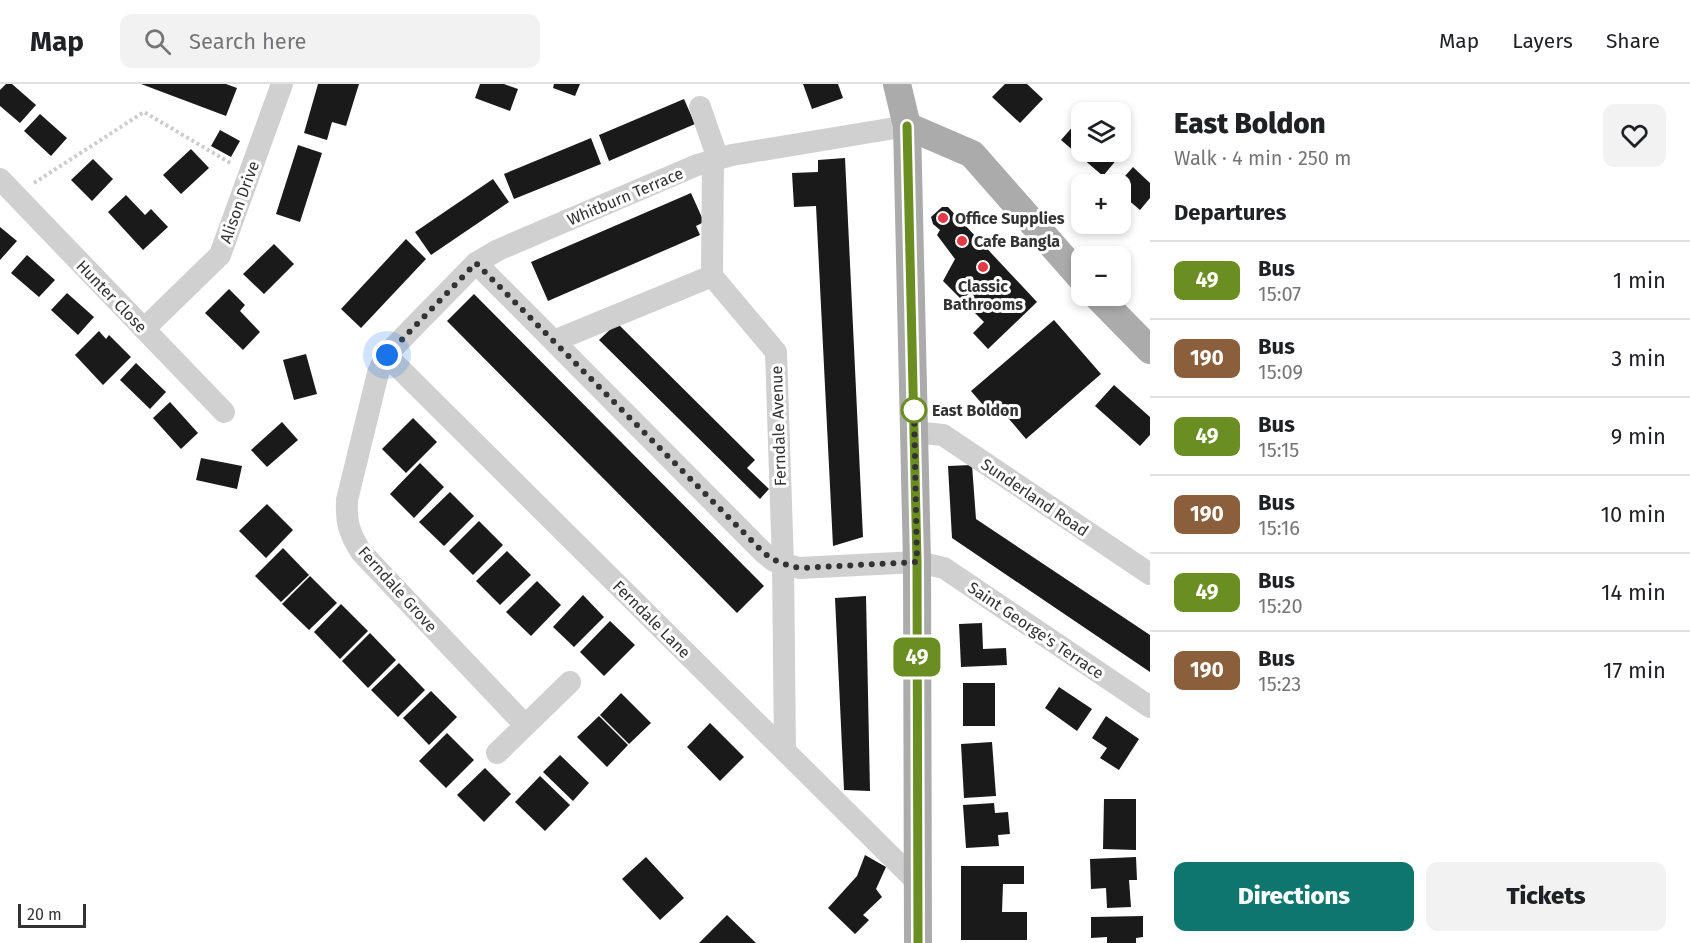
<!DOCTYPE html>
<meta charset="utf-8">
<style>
:root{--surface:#fff;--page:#f2f2f2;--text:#202124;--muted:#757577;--line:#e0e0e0;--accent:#0f766e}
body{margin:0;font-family:"Fira Sans",sans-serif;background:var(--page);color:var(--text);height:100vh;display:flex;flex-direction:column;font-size:22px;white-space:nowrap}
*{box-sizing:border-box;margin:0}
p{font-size:20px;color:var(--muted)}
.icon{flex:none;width:33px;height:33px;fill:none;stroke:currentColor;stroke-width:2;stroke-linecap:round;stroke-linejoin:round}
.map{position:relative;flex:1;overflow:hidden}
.drawer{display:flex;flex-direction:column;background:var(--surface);width:540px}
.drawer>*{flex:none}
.badge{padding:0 12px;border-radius:9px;font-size:21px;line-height:39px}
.tools{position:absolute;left:1071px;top:18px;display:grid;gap:12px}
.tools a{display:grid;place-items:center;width:60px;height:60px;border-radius:12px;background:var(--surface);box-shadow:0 3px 9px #0003;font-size:30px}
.scale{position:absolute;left:18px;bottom:15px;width:68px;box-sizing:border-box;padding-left:6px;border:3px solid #333;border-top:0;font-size:16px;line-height:21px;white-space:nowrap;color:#333;-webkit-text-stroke:4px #fff;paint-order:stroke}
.you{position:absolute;width:30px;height:30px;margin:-15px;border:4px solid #fff;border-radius:50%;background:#1a73e8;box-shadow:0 0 0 9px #1a73e833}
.map>.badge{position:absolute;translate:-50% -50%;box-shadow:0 0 0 3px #fff}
h2{padding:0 24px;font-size:22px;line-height:54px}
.round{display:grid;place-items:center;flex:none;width:63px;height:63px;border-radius:12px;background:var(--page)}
.headline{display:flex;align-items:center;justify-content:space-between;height:102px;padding:0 24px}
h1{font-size:28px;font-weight:800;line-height:45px}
.action{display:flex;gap:12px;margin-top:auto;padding:12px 24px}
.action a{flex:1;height:69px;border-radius:12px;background:var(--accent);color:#fff;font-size:24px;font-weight:800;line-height:69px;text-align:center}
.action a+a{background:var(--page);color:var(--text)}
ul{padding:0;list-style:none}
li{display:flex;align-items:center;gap:18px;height:78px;padding:0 24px;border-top:2px solid var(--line)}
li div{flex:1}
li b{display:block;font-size:22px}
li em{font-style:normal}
li .badge{min-width:66px;font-weight:700;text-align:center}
header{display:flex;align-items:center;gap:36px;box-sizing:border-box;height:84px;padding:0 30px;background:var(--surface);border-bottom:2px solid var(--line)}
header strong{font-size:28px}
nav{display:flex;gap:33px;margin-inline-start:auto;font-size:21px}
.search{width:420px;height:54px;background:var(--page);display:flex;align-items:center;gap:15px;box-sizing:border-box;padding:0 21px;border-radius:12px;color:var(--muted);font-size:22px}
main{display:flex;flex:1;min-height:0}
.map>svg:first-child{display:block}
.building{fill:#1a1a1a}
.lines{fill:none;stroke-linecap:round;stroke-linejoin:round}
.path{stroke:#cdcdcd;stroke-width:4;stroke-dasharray:3 3;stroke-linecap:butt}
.minor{stroke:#d0d0d0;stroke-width:22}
.major{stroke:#ababab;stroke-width:28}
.line-casing{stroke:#fff;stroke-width:14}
.line{stroke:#6b8e23;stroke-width:9}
.walk{stroke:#333;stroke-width:6;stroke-dasharray:0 10.8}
.poi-dot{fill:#e63946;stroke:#fff;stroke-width:2}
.stop-dot{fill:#fff;stroke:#6b8e23;stroke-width:3}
.labels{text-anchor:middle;stroke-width:6;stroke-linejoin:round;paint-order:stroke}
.street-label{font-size:16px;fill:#333;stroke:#fff}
.poi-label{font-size:16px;font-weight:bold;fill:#333;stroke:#fff;text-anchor:start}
.stop-label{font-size:16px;font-weight:bold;fill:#333;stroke:#fff;text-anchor:start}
</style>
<header>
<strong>Map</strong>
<div class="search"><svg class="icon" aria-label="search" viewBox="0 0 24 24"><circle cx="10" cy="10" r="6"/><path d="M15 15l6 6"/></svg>Search here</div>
<nav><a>Map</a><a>Layers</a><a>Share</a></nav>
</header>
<main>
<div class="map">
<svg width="1150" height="859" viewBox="0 0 1150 859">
<rect width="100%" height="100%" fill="#fff"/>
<!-- building -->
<g class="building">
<polygon points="6,0 12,0 36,21 20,39 0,22 0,6"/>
<polygon points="141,0 226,0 237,4 226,32"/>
<polygon points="318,0 359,0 346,42 332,38 327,56 304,49"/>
<polygon points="480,0 504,0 518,5 510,27 475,14"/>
<polygon points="554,0 580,0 575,12 553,4"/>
<polygon points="803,0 838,0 843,14 812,25"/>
<polygon points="1005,0 1027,0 1043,15 1020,39 992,13"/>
<polygon points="684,15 695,40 609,77 599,51"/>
<polygon points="40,30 67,54 51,72 24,47"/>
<polygon points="1082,32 1082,68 1123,68 1103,92 1061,56"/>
<polygon points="220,46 240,57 231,73 211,62"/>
<polygon points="591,54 601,80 514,115 504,90"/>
<polygon points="298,61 322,69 300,138 276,130"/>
<polygon points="191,65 209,84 181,110 163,91"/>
<polygon points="845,74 863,453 833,462 816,122 794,123 792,89 818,88 818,76"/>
<polygon points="93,75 113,95 92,117 71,96"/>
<polygon points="1133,83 1150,99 1150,114 1140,126 1120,109 1120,100 1118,100"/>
<polygon points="493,95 509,118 431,171 415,148"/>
<polygon points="691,109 704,138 696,142 700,151 548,217 531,178"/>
<polygon points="126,111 145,131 151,125 168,143 143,166 108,128"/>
<polygon points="942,123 948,123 1037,218 988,265 973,249 984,238 943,197 955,175 937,151 940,146 933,140 931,133"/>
<polygon points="0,143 17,157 0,176"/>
<polygon points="406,155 426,175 361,244 341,225"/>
<polygon points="274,160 294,180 264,210 243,190"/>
<polygon points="27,171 55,196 39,213 11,189"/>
<polygon points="229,205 245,221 240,227 260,248 243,266 205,229"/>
<polygon points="67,209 94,233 78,251 51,226"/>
<polygon points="474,210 764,502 737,529 447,237"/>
<polygon points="1054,236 1101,290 1026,355 998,322 990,329 971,307"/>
<polygon points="617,239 755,376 747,384 769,405 760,415 599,256"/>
<polygon points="99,247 106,255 109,251 131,273 103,301 75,271"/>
<polygon points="306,270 317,310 294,316 283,276"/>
<polygon points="136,279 166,308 150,325 120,296"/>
<polygon points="1114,301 1150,333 1150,351 1140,362 1095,322"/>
<polygon points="170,318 198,349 181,365 153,334"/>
<polygon points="413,334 437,358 406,389 382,365"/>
<polygon points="282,338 298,356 267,383 251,366"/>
<polygon points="201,374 242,382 237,405 196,396"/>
<polygon points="420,379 444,403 414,434 390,410"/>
<polygon points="972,381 976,435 1150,551 1150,588 952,454 948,382"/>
<polygon points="450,408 474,432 444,462 419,438"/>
<polygon points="267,420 293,446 266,474 239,447"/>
<polygon points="479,437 503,461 473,491 449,467"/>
<polygon points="283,464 309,491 281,518 255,492"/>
<polygon points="507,467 531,491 500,521 476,497"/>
<polygon points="310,492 337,519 309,546 282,520"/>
<polygon points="537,497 561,521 531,552 506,528"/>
<polygon points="583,511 604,533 574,563 553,543"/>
<polygon points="866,512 870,707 844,706 835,514"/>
<polygon points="341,520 368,547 340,575 314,548"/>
<polygon points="610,537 635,561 604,592 580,568"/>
<polygon points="982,539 983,565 1006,564 1007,581 961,583 959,540"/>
<polygon points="370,549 396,576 368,604 342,577"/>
<polygon points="399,579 425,606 398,633 371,606"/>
<rect x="963" y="599" width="32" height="43"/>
<polygon points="1059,603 1092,625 1077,647 1045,624"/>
<polygon points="431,607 457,633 429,661 403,634"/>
<polygon points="621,609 651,639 629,660 600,631"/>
<polygon points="599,632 628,661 607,683 577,653"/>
<polygon points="1106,632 1139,655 1119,686 1100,674 1107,664 1092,654"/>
<polygon points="710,639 744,673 720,697 687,663"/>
<polygon points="447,649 474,676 446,704 419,677"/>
<polygon points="992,658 996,712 964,714 961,660"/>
<polygon points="560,671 589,699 573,717 543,688"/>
<polygon points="485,684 511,710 484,738 457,711"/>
<polygon points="540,692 570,721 545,747 515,718"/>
<polygon points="1104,715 1136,715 1136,766 1103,765"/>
<polygon points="994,719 995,729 1008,728 1010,750 998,751 999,762 966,764 963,721"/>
<polygon points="865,771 886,783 876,805 882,813 863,831 869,836 855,850 828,824 857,792"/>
<polygon points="646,773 684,814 660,836 622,795"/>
<polygon points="1136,773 1137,796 1129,796 1131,823 1107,824 1106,804 1091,805 1090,775"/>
<polygon points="961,782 1024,782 1024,800 1003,800 1002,828 1027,828 1027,856 961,856"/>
<polygon points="727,831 756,859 699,859"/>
<polygon points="1143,832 1143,853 1136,854 1136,859 1107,859 1107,853 1091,854 1091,833"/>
</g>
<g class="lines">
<!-- path -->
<polyline class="path" points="34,99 144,28 232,80"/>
<!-- minor -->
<g class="minor">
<polyline points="700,23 718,75"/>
<polyline points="713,76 712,192 776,268 783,480 785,667"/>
<polyline points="0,95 224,328"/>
<polyline points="476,179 764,469 774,477 799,484 917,478 944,484 1150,623"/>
<polyline points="144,245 220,171 282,0"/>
<polyline points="554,257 712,192"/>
<polyline points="386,271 917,798"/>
<polyline points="914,348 943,351 1150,490"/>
<path d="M525,641L361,468C349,449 346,438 347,416L378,289L386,271L476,179L498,166L697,81L732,71L907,42"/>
<polyline points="497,669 570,598"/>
</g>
<!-- major -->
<g class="major">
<polyline points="897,0 907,42 917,478 918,859"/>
<polyline points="907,42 972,70 1082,195"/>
<polyline points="1097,212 1150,266"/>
</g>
</g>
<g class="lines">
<defs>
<polyline id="line" points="907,42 917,478 918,859"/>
</defs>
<!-- line casing -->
<use href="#line" class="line-casing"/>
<!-- line -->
<use href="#line" class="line"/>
<!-- walk -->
<path class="walk" d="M387,271L476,179L764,469C775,478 786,481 800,484L917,478L914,324V326"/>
</g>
<!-- markers -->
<g class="poi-dot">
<circle cx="943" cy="134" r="6"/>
<circle cx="962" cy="157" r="6"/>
<circle cx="983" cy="183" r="6"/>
</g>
<circle class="stop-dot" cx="914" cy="326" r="12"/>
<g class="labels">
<!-- street labels -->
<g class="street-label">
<text transform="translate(625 112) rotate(-23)" y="6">Whitburn Terrace</text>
<text transform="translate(239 118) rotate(-70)" y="6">Alison Drive</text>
<text transform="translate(112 212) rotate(46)" y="6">Hunter Close</text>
<text transform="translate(778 342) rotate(-92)" y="6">Ferndale Avenue</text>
<text transform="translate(1035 413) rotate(34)" y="6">Sunderland Road</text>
<text transform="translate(398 505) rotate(48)" y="6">Ferndale Grove</text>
<text transform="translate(652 535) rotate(45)" y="6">Ferndale Lane</text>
<text transform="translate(1036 546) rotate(34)" y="6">Saint George's Terrace</text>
</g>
<!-- poi labels -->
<g class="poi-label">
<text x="955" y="140">Office Supplies</text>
<text x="974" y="163">Cafe Bangla</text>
<text x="983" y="208" text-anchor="middle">Classic<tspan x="983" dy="18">Bathrooms</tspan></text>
</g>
<!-- stop labels -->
<g class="stop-label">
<text x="932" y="332">East Boldon</text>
</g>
</g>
</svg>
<div class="tools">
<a><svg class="icon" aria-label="layers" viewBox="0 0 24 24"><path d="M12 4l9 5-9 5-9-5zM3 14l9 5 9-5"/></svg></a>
<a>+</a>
<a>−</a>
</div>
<div class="scale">20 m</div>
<div class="you" style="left:387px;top:271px"></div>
<b class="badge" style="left:917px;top:573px;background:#6b8e23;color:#fff">49</b>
</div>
<section class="drawer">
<div class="headline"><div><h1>East Boldon</h1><p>Walk · 4 min · 250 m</p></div><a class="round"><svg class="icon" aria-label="heart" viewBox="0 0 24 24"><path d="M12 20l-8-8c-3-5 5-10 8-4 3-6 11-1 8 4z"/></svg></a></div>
<h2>Departures</h2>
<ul>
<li><span class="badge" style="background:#6b8e23;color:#fff">49</span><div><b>Bus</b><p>15:07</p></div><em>1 min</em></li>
<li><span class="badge" style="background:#8b5e3c;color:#fff">190</span><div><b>Bus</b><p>15:09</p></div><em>3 min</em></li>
<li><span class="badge" style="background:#6b8e23;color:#fff">49</span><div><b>Bus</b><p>15:15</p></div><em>9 min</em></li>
<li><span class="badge" style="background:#8b5e3c;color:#fff">190</span><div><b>Bus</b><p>15:16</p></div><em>10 min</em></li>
<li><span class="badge" style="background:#6b8e23;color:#fff">49</span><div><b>Bus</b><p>15:20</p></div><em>14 min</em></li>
<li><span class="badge" style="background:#8b5e3c;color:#fff">190</span><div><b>Bus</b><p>15:23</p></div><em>17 min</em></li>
</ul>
<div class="action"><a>Directions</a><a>Tickets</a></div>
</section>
</main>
